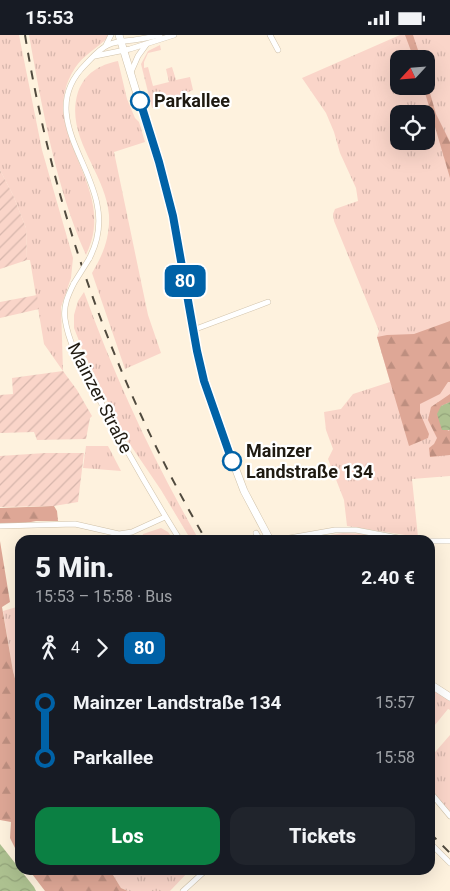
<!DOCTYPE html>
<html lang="de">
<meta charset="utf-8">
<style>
:root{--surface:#171b24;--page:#20242c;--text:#f1f3f6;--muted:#9ea1a6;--accent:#0b8043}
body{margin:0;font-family:Roboto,sans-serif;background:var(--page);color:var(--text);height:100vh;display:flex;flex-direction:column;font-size:19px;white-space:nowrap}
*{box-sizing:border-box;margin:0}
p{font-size:16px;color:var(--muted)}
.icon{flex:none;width:28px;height:28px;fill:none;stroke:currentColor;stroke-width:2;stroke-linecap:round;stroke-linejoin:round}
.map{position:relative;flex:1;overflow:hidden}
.drawer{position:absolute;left:15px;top:500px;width:420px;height:340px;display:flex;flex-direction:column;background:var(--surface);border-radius:15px;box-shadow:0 5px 20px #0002}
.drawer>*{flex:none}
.badge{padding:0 10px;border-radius:8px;font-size:18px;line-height:32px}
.needle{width:32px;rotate:244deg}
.fabs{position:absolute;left:390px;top:15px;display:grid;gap:10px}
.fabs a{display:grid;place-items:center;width:45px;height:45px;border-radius:10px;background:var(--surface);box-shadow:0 5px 20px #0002;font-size:25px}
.map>.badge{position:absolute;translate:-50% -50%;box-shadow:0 0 0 2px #fff}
.legs{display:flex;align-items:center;gap:8px;height:55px;padding:0 20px;font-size:16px}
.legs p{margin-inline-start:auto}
.head{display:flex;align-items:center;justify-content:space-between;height:85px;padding:0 20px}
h1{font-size:28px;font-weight:800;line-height:38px}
.primary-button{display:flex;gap:10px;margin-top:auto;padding:10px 20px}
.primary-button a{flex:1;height:58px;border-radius:15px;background:var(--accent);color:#fff;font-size:20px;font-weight:800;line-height:58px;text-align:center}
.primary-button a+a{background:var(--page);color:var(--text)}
ul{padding:0 20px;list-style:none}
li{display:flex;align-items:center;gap:18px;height:55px;font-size:19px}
li i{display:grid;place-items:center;width:8px;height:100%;margin:0 6px;background:currentColor}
li i::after{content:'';width:12px;height:12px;margin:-6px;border:4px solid;border-radius:50%;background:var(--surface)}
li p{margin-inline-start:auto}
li:first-child i{background:linear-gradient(#0000 50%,currentColor 0)}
li:last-child i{background:linear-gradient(currentColor 50%,#0000 0)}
.status{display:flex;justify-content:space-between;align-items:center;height:35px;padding:0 25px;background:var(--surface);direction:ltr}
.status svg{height:14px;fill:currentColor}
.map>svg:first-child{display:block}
.grass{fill:url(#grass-tufts);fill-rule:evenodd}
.forest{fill:url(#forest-firs)}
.garden{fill:url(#garden-furrows)}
.water{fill:url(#water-waves)}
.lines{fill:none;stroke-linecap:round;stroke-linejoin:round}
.minor-casing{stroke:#d1c3ab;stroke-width:6}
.major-casing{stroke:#d1c3ab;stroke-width:8}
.minor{stroke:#fff;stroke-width:5}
.major{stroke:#fff;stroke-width:7}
.rail{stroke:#504a3e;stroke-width:2;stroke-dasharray:9 9;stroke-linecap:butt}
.minor-bridge-casing{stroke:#d1c3ab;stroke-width:6;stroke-linecap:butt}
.minor-bridge{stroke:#fff;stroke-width:5}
.line-1-casing{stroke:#fff;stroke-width:11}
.line-1{stroke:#0062a7;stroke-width:8}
.stop-1-dot{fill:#fff;stroke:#0062a7;stroke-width:2.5}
.labels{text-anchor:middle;stroke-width:4.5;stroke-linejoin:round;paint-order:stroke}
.stop-label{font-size:18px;font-weight:bold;fill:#1f1a11;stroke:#fff;text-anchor:start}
.street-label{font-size:18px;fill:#1f1a11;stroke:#fff}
</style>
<div class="status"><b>15:53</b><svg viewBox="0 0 49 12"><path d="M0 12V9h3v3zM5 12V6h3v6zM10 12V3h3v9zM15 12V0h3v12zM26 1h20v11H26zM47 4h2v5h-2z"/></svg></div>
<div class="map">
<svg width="450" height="856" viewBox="0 0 450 856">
<defs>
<pattern id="grass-tufts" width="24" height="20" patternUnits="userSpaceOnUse" patternTransform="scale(1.25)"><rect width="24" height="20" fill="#fad5c9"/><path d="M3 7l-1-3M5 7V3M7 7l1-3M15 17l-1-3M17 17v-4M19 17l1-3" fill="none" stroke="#d6b6ac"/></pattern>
<pattern id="forest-firs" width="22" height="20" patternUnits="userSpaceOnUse" patternTransform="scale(1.25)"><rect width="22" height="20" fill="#dea796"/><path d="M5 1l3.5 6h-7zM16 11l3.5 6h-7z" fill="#be8f80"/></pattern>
<pattern id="garden-furrows" width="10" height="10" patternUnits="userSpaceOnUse" patternTransform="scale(1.25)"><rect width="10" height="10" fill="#fad5c9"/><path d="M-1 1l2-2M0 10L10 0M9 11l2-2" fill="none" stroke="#d6b6ac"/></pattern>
<pattern id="water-waves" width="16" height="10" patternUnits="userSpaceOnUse" patternTransform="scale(1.25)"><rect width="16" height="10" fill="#adc190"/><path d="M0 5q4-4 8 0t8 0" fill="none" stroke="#94a57b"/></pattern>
</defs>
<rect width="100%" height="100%" fill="#fef2de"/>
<!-- grass -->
<g class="grass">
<polygon points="0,0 19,0 42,115 73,223 71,243 61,272 63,336 44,309 30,225 27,225 26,193 13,160 0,135"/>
<path d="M29,0H108V2C98,13 83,20 75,33C33,97 121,151 86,220C56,153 42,72 29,0Z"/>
<path d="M400,0H450V441L412,444L418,502L347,491L344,465L328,424L333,414L326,395L324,377L341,374L353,359L390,347L377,302L379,296L334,186L333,179L335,174L358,166L356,153L340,118L334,97L326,78L302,43ZM399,24H426V51H399ZM399,79H426V106H399Z"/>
<polygon points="160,10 161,15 148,18 144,27 144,33 148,32 153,51 169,47 166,34 172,32 176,45 190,42 193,55 152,73 141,29 148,16"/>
<path d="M118,26L127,64L135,83L139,87L145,107L114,117L148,280L161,318L125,334L92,238C103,220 110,202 109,180C106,137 64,102 78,57C85,38 99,30 118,26Z"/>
<path d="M84,257C115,343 153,425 199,505H191L161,455L125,402L83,316L74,293V280L78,266Z"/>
<polygon points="86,411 108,411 121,436 83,433"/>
<polygon points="161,493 168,497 174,505 141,505 143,499"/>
<polygon points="343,498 366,499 393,505 300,505"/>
<polygon points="20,571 20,662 13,636 3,576"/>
<polygon points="430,652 450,665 450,675 448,674 430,696"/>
<polygon points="450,700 450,778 430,755 430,723"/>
<polygon points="110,835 190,835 170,856 128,856 121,853"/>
</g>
<!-- forest -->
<g class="forest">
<polygon points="405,0 413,0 421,24 414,24"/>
<polygon points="426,44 436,79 450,107 450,143 423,51 426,51"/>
<polygon points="450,286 450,347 448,347 440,359 420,369 420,378 429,399 428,403 409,411 377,302 387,300 414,299"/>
<polygon points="450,359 450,367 441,371 448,396 450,395 450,420 430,422 429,413 434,409 437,403 428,385 431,372"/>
<polygon points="54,471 57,476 58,486 36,486 0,493 0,473"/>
<polygon points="0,506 10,567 2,572 13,636 20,662 20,823 10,803 11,787 0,785"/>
<polygon points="29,835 110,835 121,853 128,856 45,856"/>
</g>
<!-- garden -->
<g class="garden">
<polygon points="0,135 13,160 26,193 27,225 0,234"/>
<polygon points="37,260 39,274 0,283 0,267"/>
<polygon points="63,336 77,355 92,381 90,383 86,404 37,405 34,397 0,398 0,360 13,359 12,343"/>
<polygon points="45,418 84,418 78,467 54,471 0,472 0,421"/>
</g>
<!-- water -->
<g class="water">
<polygon points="450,367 450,395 442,395 437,379 441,371"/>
<polygon points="0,809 34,852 36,856 0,856"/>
</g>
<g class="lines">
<defs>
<g id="minor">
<polyline points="270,0 278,15"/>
<polyline points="106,10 111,0"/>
<polyline points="95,21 130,14 174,0"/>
<polyline points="131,37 138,21 146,10"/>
<path d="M89,224C98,207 101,188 97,169C88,122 40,75 85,30C91,24 99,14 108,10C116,6 124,6 134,5C142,4 151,2 160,0"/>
<path d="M74,248C68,260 63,271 65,284C69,311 84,335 96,358C122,408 150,457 180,505"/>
<polyline points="193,295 268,267"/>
<polyline points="0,491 75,489 119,499 132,497 165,482"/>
<polyline points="256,498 260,505"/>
<polyline points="278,505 335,495 356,495 409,505"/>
<polyline points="430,506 450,506"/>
<polyline points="430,757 450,781"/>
<polyline points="430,808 450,828"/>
<polyline points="183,856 206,835"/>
</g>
<g id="major">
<polyline points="119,0 167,158 178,204 197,316 204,345 222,398 244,456 270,505"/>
<polyline points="430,649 450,662"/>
</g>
</defs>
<!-- minor casing -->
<use href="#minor" class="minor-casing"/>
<!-- major casing -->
<use href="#major" class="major-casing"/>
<!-- minor -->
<use href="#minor" class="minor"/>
<!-- major -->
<use href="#major" class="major"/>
<!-- rail -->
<g class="rail">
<path d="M25,0C54,178 115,349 206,505"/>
<polyline points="430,798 450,818"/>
</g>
<defs>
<polyline id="minor-bridge" points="74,248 89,224"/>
</defs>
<!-- minor-bridge casing -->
<use href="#minor-bridge" class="minor-bridge-casing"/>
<!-- minor-bridge -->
<use href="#minor-bridge" class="minor-bridge"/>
</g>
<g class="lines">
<defs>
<polyline id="line-1" points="140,66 159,127 173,181 197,316 204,346 232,426"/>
</defs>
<!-- line-1 casing -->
<use href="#line-1" class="line-1-casing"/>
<!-- line-1 -->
<use href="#line-1" class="line-1"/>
</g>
<!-- markers -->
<g class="stop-1-dot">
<circle cx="140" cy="66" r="9"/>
<circle cx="232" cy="426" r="9"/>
</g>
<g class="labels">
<!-- stop labels -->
<g class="stop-label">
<text x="154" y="72">Parkallee</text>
<text x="246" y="422">Mainzer<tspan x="246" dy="21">Landstraße 134</tspan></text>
</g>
<!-- street labels -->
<g class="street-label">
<text transform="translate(100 363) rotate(63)" y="6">Mainzer Straße</text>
</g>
</g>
</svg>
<div class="fabs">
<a><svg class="needle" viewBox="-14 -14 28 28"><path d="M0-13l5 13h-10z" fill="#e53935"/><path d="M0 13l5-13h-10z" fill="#9ea1a6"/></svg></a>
<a><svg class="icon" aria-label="locate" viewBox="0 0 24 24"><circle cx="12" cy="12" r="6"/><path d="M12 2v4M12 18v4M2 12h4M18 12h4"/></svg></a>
</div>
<b class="badge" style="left:185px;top:246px;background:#0062a7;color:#fff">80</b>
<section class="drawer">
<div class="head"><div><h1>5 Min.</h1><p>15:53 – 15:58 · Bus</p></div><b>2.40 €</b></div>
<div class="legs"><svg class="icon" aria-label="walk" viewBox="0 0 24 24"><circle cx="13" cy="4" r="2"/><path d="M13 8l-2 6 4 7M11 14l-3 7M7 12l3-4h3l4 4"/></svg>4<svg class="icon" aria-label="forward" viewBox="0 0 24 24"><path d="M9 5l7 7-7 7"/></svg><b class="badge" style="background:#0062a7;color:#fff">80</b></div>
<ul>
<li><i style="color:#0062a7"></i><b>Mainzer Landstraße 134</b><p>15:57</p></li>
<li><i style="color:#0062a7"></i><b>Parkallee</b><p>15:58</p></li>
</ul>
<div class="primary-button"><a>Los</a><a>Tickets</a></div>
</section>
</div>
